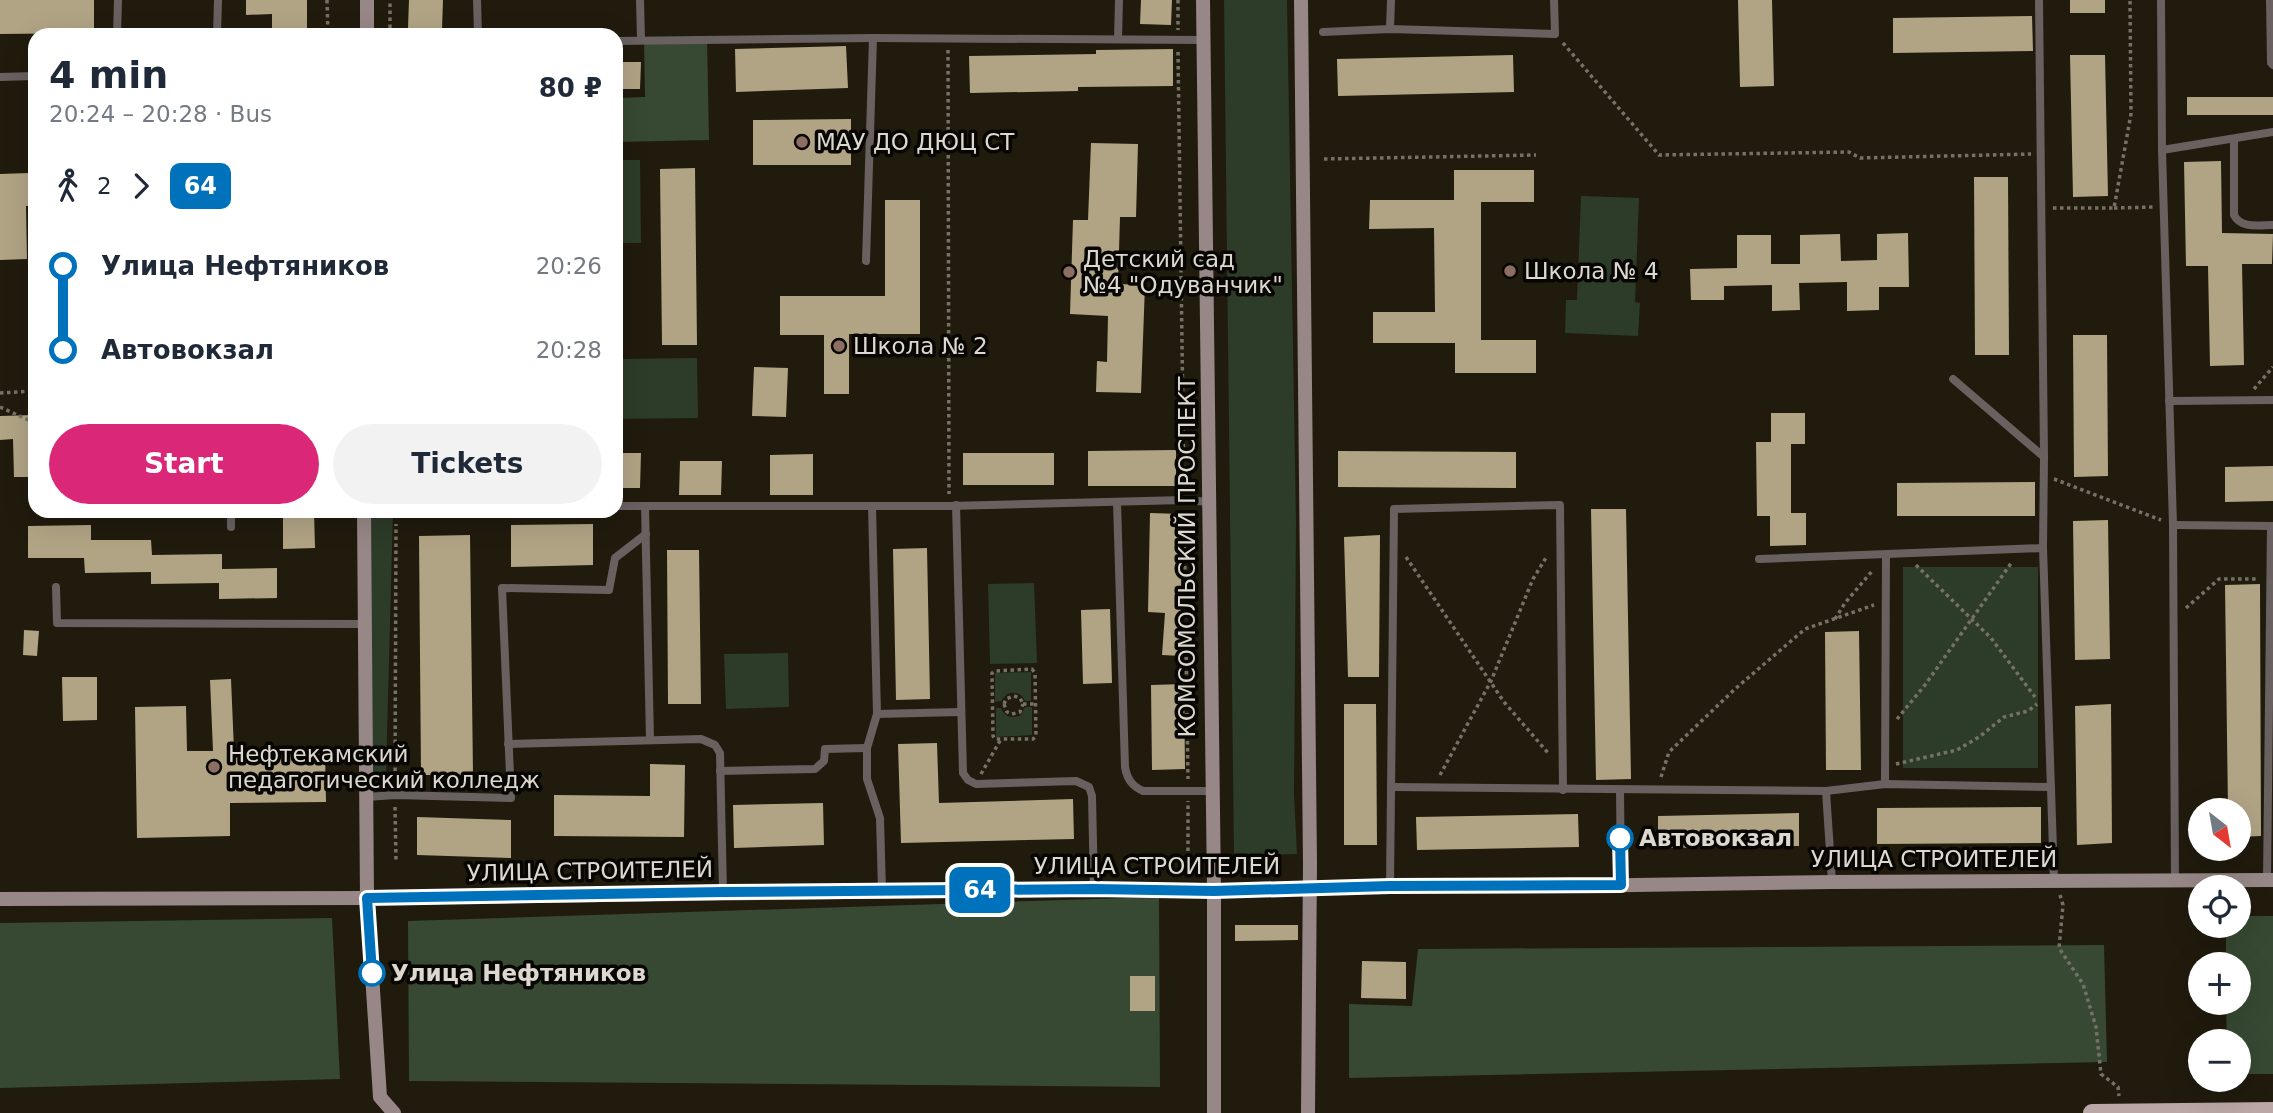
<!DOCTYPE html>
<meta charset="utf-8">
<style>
:root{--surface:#fff;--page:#f2f2f3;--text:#1f2937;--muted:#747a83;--accent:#db2777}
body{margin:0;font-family:"DejaVu Sans",sans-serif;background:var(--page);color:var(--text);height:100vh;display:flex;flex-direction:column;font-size:26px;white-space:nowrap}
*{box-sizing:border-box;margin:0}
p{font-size:23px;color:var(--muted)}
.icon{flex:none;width:38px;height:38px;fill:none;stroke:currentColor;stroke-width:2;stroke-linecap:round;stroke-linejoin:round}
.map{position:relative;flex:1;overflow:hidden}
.sheet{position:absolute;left:28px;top:28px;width:595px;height:490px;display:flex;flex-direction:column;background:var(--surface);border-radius:21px;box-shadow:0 7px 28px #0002}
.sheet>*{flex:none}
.badge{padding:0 14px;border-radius:10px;font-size:24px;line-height:46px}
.needle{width:46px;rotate:149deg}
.fabs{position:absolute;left:2188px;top:798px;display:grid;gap:14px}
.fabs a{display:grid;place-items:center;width:63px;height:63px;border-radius:50%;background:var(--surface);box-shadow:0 7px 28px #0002;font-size:35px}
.map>.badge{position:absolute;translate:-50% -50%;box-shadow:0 0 0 4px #fff}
.legs{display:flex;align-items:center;gap:10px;height:77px;padding:0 21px;font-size:23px}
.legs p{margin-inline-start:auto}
.overview{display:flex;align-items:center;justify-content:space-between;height:119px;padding:0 21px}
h1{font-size:38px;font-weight:600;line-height:52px}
.button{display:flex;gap:14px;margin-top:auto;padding:14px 21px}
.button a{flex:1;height:80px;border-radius:42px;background:var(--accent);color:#fff;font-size:28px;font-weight:600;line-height:80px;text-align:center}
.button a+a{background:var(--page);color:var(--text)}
ul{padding:0 21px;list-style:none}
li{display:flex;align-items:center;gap:24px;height:84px;font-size:26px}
li i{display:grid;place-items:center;width:10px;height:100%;margin:0 9px;background:currentColor}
li i::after{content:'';width:18px;height:18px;margin:-9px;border:5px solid;border-radius:50%;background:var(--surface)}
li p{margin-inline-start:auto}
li:first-child i{background:linear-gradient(#0000 50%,currentColor 0)}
li:last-child i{background:linear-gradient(currentColor 50%,#0000 0)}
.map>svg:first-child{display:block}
.green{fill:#2d3b29}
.forest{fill:#374932}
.building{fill:#b1a485}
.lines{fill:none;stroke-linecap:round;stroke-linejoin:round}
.path{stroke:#767166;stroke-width:3.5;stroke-dasharray:3.5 3.5;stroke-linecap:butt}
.service{stroke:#696060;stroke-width:8}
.secondary{stroke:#978887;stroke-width:14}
.primary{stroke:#baa7a6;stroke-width:18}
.line-1-casing{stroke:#fff;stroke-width:16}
.line-1{stroke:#0072bc;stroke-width:10}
.education-dot{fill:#8d6e63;stroke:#080602;stroke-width:2.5}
.stop-1-dot{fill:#fff;stroke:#0072bc;stroke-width:3.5}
.labels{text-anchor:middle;stroke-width:7;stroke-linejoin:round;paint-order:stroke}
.poi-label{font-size:23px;fill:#dcd8cf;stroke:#080602;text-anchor:start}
.street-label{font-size:23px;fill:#dcd8cf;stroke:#080602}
.stop-label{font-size:23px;font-weight:bold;fill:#dcd8cf;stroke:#080602;text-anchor:start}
</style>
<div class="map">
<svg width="2273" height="1113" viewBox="0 0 2273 1113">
<rect width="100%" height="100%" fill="#201b0d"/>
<!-- green -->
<g class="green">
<polygon points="1224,0 1287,0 1296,522 1294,794 1297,854 1234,856"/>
<polygon points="616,160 640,160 641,243 616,243"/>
<polygon points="1581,196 1639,198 1635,302 1640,303 1638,336 1565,333 1566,300 1577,300"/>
<polygon points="697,358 698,418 616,419 616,359"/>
<polygon points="393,511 386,773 371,773 371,513"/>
<rect x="1903" y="567" width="135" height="201"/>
<polygon points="1034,583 1037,663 990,664 988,584"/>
<polygon points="788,653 789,707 726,709 724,654"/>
<path d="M1031,672V701H1025C1022,693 1015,691 1007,694L1001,701L995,702V673Z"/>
<path d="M1025,707H1032V735L996,737V708H1001C1005,717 1012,719 1021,715Z"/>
</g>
<!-- forest -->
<g class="forest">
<polygon points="707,38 709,140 616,142 616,98 645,97 644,40"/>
<polygon points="1159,897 1160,1087 409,1081 408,921"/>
<polygon points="2238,916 2273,916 2273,1074 2238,1074 2238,1041 2227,1041 2226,1003 2238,1003 2238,964 2226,964 2226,926 2238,926"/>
<polygon points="332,918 340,1079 0,1088 0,923"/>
<polygon points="2104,945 2107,1062 1349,1078 1349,1004 1412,1006 1418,949"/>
</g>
<!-- building -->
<g class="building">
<polygon points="0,0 94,0 94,33 0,34"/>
<polygon points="246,0 307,0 307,35 272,35 272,14 246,15"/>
<polygon points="409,0 443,0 442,29 408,28"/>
<polygon points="1141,0 1172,0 1171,25 1140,24"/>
<polygon points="1738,0 1772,0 1774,86 1740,87"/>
<rect x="2070" y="0" width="35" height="13"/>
<polygon points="2032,16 2033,51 1893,53 1893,18"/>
<polygon points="846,46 848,88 736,92 735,49"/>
<polygon points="1173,49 1173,86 1078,87 1078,91 970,93 969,56 1096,54 1096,50"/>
<polygon points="1513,55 1514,92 1338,96 1337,59"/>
<polygon points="2070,55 2105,55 2108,196 2073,197"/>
<polygon points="616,62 641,62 640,89 616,89"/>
<rect x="2187" y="97" width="86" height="18"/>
<polygon points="851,119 851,165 753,165 753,120"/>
<polygon points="1091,143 1138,144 1136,217 1120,217 1118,284 1145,285 1141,393 1096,392 1097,361 1107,362 1108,316 1070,314 1073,220 1088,220"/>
<polygon points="2221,161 2222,233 2273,234 2272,264 2242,264 2244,365 2210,366 2208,266 2186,266 2184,162"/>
<polygon points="695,168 697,345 662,345 660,169"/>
<polygon points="1454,170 1534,170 1534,202 1481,202 1481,340 1536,340 1536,373 1455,373 1455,343 1373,343 1373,312 1435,312 1434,228 1369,229 1370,200 1454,200"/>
<polygon points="29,173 30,206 26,206 27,259 0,260 0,174"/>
<polygon points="1974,177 2008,177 2009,355 1975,355"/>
<polygon points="885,200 920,200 920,334 849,334 849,394 824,394 824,335 780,335 780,296 885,296"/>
<polygon points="1908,233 1909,287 1879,287 1879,310 1847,311 1847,282 1799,283 1800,310 1772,311 1772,285 1724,286 1724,300 1691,300 1690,269 1737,268 1737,235 1771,235 1771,264 1800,264 1800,235 1840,234 1841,261 1877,260 1877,234"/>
<polygon points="2073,335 2107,335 2108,476 2074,477"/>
<polygon points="754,367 788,368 786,417 752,416"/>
<polygon points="1771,413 1805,413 1805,444 1791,444 1791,513 1806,513 1806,545 1770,546 1770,516 1757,516 1756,442 1771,442"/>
<polygon points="34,415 35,477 14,477 13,439 0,440 0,416"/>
<polygon points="1176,450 1176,486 1088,486 1088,451"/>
<polygon points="1338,451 1516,452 1516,488 1338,487"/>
<polygon points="616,453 641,453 640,488 616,488"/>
<rect x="963" y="453" width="91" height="32"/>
<polygon points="813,454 813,495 770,495 770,455"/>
<polygon points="680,461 722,461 721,495 679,495"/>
<polygon points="2273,466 2273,501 2225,502 2225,467"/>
<polygon points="2035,482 2035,516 1897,516 1897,483"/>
<polygon points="1591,509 1626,509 1631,779 1596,780"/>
<polygon points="283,511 314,511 315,548 283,549"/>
<polygon points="1150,513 1181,514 1181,656 1162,655 1165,613 1148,612"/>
<polygon points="2108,520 2110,659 2075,660 2073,521"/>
<polygon points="593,524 593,565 511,567 511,525"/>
<polygon points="91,525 91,540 151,540 152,555 222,554 222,569 277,568 277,598 219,599 219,583 151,584 151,572 85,573 84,558 28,558 28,526"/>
<polygon points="470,535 473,775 421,775 419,536"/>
<polygon points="1380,535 1379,677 1348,677 1344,537"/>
<polygon points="927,548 930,699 896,700 893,549"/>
<polygon points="667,550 699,550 701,704 668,704"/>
<polygon points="2260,584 2261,836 2238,837 2238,810 2228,810 2225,585"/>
<polygon points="1110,609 1112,683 1083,684 1081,610"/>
<polygon points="24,630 39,631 37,656 23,655"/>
<polygon points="1859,631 1861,770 1826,770 1825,632"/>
<polygon points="62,677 97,677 97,720 63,721"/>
<polygon points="231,679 234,750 325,749 326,802 230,803 230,836 137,838 135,707 186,706 187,751 213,751 210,680"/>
<polygon points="1184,684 1185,769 1152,770 1151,685"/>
<polygon points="1344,704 1376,704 1377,845 1344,845"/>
<polygon points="2111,704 2112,843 2077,845 2075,706"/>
<polygon points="937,743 939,803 1073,799 1074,839 901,843 898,744"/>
<polygon points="650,764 685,765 684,837 554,836 554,795 650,796"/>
<polygon points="823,803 824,845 734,848 733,805"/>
<polygon points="2041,807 2041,843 1877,844 1877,808"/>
<polygon points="1799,813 1799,846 1658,848 1658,816"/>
<polygon points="1578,814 1579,847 1417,850 1416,817"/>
<polygon points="417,817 511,820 511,858 417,855"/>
<polygon points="1235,925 1298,925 1298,940 1235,941"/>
<polygon points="1362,961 1406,962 1406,999 1361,998"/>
<rect x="1130" y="976" width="25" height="35"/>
</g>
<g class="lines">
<!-- path -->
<g class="path">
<polyline points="327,0 328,35"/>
<polyline points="1178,0 1178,30"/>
<polyline points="390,35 390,0"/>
<polyline points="1563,43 1659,155 1849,152 1860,158 2031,154"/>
<polyline points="948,50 949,494"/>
<polyline points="1178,52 1184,489"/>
<polyline points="1324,159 1536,155"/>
<polyline points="2053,208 2114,208 2131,114 2130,0"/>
<polyline points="2114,208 2154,207"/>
<polyline points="2254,389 2273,367"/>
<polyline points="0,393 35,391"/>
<polyline points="0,407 35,423"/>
<polyline points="2054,479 2161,520"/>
<polyline points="1184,510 1188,779"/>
<polyline points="1406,557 1504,702 1549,754"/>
<polyline points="1916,565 1991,638 2035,697"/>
<polyline points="2186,608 2219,579 2258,579"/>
<polyline points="1835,619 1845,603 1873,570"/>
<polygon points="1032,669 1035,673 1036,736 1033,739 995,739 993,736 992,673 995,671"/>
<polyline points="1004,704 1007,712 1012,714 1020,712 1023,704"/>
<polyline points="1004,704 1006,699 1014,696 1020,698 1023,704"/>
<polyline points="1023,704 1036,704"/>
<polyline points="1897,719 1925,685 2012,562"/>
<polyline points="1896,764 1957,750 1979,737 2004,717 2028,711 2037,704"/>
<polyline points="981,774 1001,739"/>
<polyline points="1440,775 1491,681 1533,579 1547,556"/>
<polyline points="1661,777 1669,752 1735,689 1805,629 1874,605"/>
<polyline points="395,785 396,524"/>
<polyline points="395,807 396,860"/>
<polyline points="1188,858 1188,801"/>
<polyline points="2060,895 2063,905 2059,948 2083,984 2096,1027 2101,1074 2118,1087 2119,1096"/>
</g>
<!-- service -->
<g class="service">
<polyline points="477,0 478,35"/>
<polyline points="640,0 641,40"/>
<polyline points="2039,0 2044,457 2043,548 2054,880"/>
<polyline points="2161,0 2162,150"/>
<polyline points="2270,0 2271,63 2273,65"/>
<polyline points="1390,29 1391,0"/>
<polyline points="1323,32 1390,29 1555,34 1554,0"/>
<polyline points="117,35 118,0"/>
<polyline points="217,35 218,0"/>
<polyline points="1118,39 1119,0"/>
<polyline points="616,41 873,38 1203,40"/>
<polyline points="0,77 35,76"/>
<path d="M2234,139V215C2241,229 2259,225 2273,225"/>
<polyline points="866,261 873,38"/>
<polyline points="1953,379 2044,457"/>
<polyline points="2169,401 2273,400"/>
<path d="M1117,502L1125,767C1127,779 1132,786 1143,791H1212"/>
<polyline points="956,505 963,773 968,780 976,784 1076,781 1089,787 1092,796 1094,889"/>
<polyline points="616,506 645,506"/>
<polyline points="872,506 877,714"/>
<polyline points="231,511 231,527"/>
<polyline points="364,512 398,511"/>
<polyline points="2173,525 2273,526"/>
<polyline points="1759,559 2043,548"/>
<polyline points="56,587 57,623 365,624"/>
<polyline points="650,740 645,506 949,506 1184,500 1210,502"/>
<polyline points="508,744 701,739 715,745 720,753 723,892"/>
<polyline points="720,771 815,769 824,761 825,749 867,748"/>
<polyline points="1885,784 1886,555"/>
<polyline points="1391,787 1826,791 1885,784 2051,787"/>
<polyline points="1620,790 1621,885"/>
<polyline points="1826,791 1832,882"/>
<polyline points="367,797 395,795 511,798 502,588 609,590 615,558 646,534"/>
<polyline points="2267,880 2271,526"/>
<polyline points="2175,882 2173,525 2162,150 2273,132"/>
<polyline points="1390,886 1394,509 1560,505 1563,790"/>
<polyline points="882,891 880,818 867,779 867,748 877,714 960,712"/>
</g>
<!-- secondary -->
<g class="secondary">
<polyline points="367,0 367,35"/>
<polyline points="1203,0 1214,891 1214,1113"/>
<polyline points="1301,0 1310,863 1308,1113"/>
<polyline points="364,511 367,898 380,1097 394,1113"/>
<polyline points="0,899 367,898 1094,889 1214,891 1390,886 1571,886 1832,882 2273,880"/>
</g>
<!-- primary -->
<polyline class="primary" points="2092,1113 2273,1111"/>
</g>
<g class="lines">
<defs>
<polyline id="line-1" points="372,973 367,898 723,892 1094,889 1214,891 1390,886 1621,885 1620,838"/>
</defs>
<!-- line-1 casing -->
<use href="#line-1" class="line-1-casing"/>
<!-- line-1 -->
<use href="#line-1" class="line-1"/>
</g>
<!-- markers -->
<g class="education-dot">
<circle cx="802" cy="142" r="7"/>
<circle cx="1510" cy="271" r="7"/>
<circle cx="1069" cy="272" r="7"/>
<circle cx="839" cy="346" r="7"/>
<circle cx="214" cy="767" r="7"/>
</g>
<g class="stop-1-dot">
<circle cx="1620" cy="838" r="12"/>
<circle cx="372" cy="973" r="12"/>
</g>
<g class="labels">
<!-- poi labels -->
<g class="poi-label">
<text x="816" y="150">МАУ ДО ДЮЦ СТ</text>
<text x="1083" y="267">Детский сад<tspan x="1083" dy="26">№4 "Одуванчик"</tspan></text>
<text x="1524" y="279">Школа № 4</text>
<text x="853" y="354">Школа № 2</text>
<text x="228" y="762">Нефтекамский<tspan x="228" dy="26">педагогический колледж</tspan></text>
</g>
<!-- street labels -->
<g class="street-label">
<text transform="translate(1187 557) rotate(-90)" y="8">КОМСОМОЛЬСКИЙ ПРОСПЕКТ</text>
<text x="1934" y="867">УЛИЦА СТРОИТЕЛЕЙ</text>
<text x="1157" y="874">УЛИЦА СТРОИТЕЛЕЙ</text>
<text transform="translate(590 871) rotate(-1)" y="8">УЛИЦА СТРОИТЕЛЕЙ</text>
</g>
<!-- stop labels -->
<g class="stop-label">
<text x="1639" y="846">Автовокзал</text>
<text x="391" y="981">Улица Нефтяников</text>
</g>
</g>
</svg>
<div class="fabs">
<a><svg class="needle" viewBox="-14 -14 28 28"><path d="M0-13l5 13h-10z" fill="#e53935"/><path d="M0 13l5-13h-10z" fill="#747a83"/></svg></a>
<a><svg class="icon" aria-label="locate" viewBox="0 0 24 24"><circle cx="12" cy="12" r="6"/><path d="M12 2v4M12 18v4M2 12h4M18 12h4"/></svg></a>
<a>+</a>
<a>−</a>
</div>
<b class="badge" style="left:980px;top:890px;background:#0072bc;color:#fff">64</b>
<section class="sheet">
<div class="overview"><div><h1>4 min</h1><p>20:24 – 20:28 · Bus</p></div><b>80 ₽</b></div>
<div class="legs"><svg class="icon" aria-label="walk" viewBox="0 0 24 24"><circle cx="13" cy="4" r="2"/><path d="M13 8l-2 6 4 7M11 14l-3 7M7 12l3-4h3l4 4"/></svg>2<svg class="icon" aria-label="forward" viewBox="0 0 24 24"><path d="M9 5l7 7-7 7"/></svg><b class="badge" style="background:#0072bc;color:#fff">64</b></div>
<ul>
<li><i style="color:#0072bc"></i><b>Улица Нефтяников</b><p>20:26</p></li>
<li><i style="color:#0072bc"></i><b>Автовокзал</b><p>20:28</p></li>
</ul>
<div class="button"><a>Start</a><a>Tickets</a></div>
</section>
</div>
